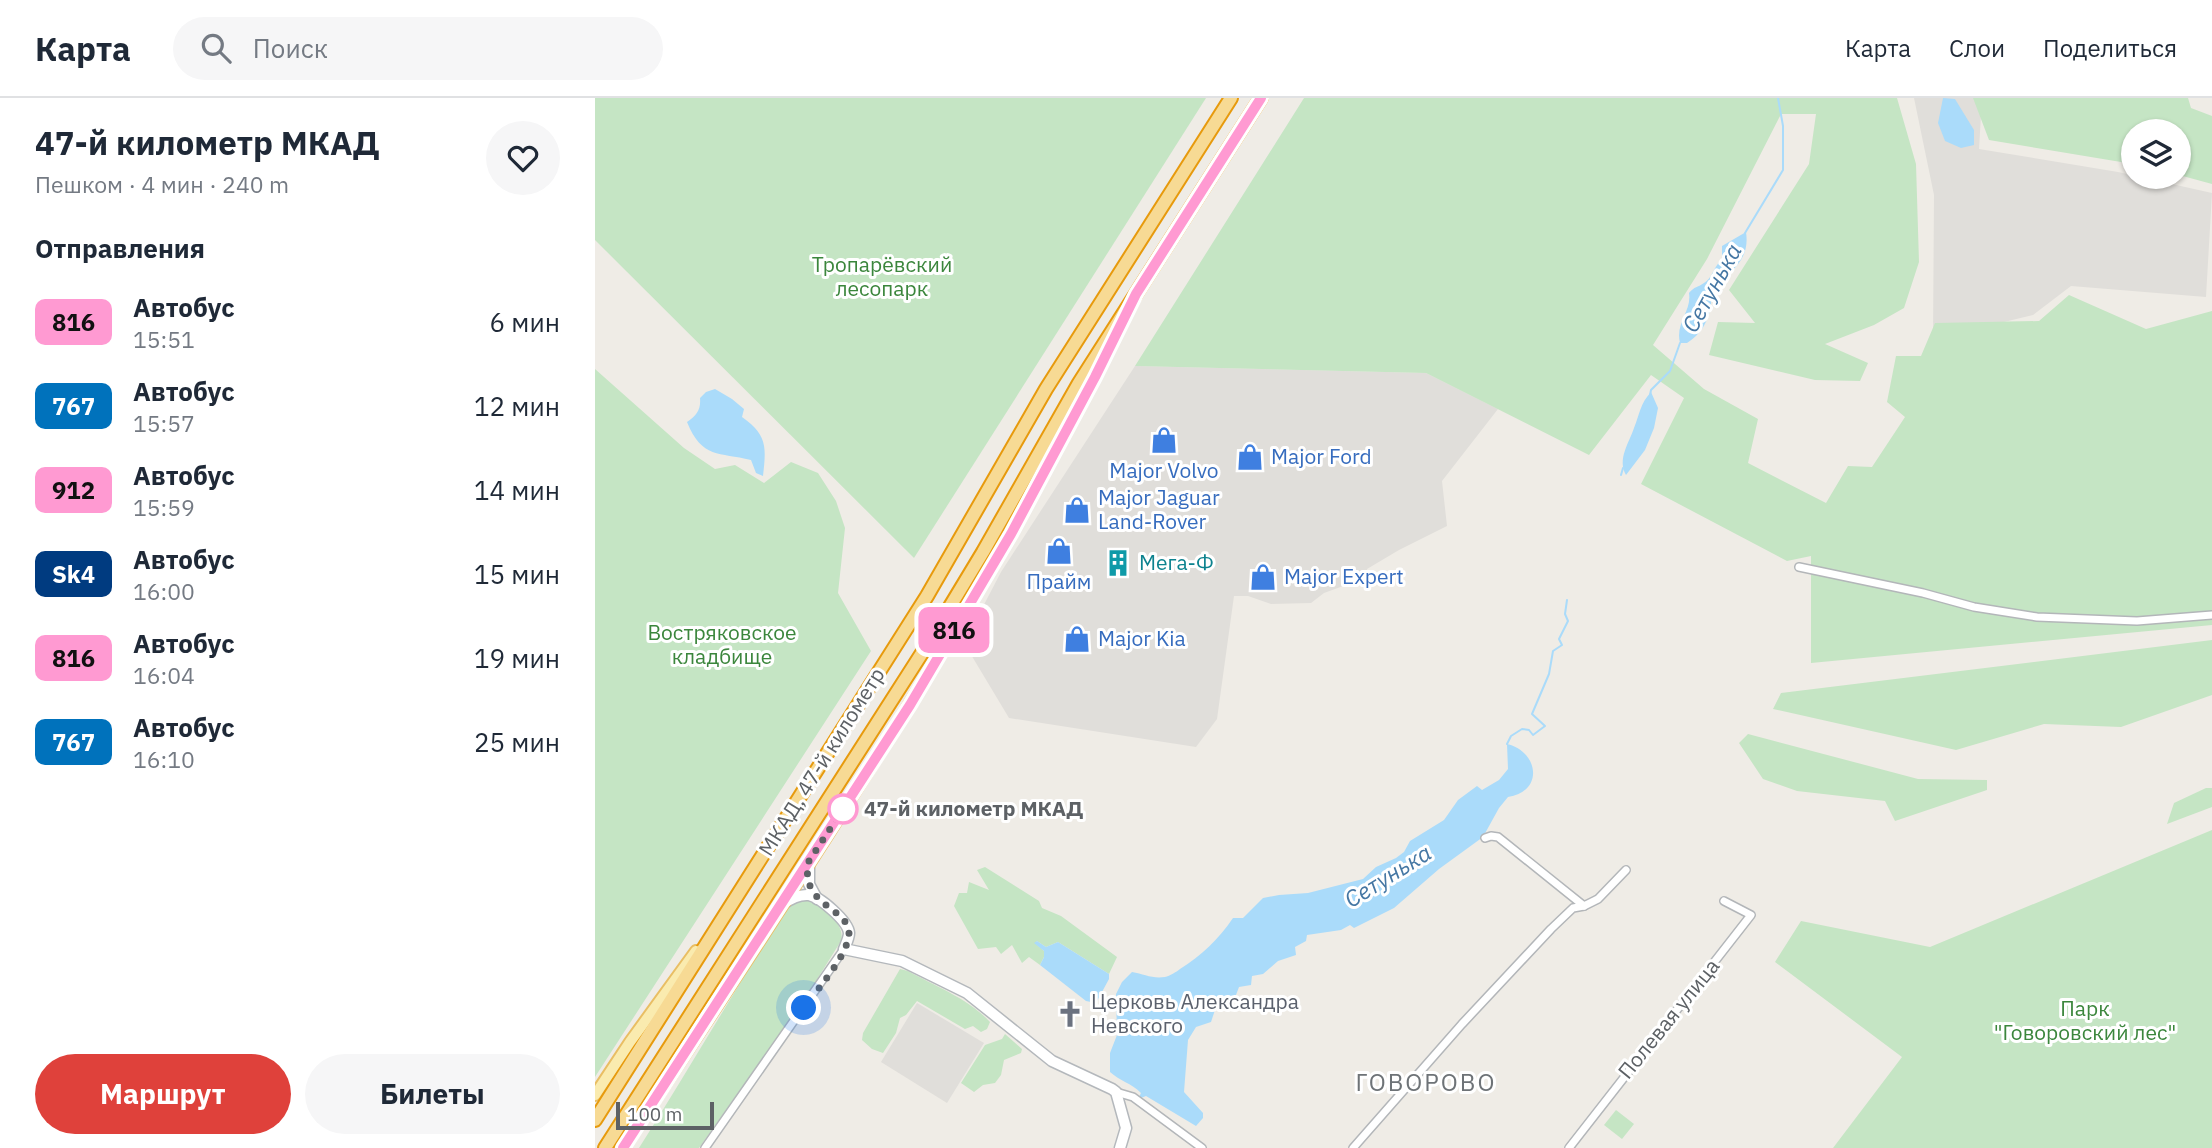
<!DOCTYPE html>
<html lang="ru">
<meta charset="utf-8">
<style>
:root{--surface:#fff;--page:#f6f6f7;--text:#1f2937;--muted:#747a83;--line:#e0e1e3;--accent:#df413b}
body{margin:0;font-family:"IBM Plex Sans",sans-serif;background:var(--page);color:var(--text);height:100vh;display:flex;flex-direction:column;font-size:26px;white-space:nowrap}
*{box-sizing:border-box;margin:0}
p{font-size:23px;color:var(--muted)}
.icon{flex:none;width:38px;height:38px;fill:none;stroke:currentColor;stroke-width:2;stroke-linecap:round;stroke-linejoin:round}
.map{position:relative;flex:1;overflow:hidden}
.sheet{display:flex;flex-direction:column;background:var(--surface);width:595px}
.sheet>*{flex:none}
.badge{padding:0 14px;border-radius:10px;font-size:24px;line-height:46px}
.tools{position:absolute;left:1526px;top:21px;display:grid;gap:14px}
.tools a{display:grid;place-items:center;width:70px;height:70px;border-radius:50%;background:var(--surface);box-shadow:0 2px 5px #0004;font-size:35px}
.scale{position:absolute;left:21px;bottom:18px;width:98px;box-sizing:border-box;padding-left:7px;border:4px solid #5d6165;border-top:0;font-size:19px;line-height:24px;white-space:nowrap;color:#5d6165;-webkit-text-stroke:5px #fff;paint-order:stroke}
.you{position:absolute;width:35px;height:35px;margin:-18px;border:5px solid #fff;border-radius:50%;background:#1a73e8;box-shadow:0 0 0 10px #1a73e833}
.map>.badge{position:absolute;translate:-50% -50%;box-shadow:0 0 0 4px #fff}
h2{padding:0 35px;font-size:26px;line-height:63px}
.round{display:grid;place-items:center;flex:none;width:74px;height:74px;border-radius:37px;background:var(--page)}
.summary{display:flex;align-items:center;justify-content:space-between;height:119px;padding:0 35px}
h1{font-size:33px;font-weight:700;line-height:52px}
.cta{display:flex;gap:14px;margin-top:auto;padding:14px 35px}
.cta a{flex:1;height:80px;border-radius:42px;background:var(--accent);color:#fff;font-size:28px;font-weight:700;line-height:80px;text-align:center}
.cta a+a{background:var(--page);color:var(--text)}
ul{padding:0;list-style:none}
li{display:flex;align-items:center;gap:21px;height:84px;padding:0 35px}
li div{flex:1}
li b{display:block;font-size:26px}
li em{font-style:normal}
li .badge{min-width:77px;font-weight:700;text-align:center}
header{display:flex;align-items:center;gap:42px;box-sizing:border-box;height:98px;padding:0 35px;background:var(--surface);border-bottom:2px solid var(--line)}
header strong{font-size:33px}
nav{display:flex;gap:38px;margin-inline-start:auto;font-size:24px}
.search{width:490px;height:63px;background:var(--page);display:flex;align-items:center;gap:18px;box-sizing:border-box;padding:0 24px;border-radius:38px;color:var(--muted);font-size:26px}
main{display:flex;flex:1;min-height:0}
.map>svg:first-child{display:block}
.industrial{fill:#e0deda}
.green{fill:#c5e5c4}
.water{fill:#aadbfa}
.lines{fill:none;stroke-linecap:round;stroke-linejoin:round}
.stream{stroke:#aadbfa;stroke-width:2}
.street-casing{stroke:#b3b6b9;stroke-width:10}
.secondary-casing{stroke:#b4b8bc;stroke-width:13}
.primary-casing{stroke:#e9be64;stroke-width:14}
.highway-casing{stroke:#e79a0d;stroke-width:16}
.street{stroke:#fff;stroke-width:7}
.secondary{stroke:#fff;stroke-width:10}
.primary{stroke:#faebaf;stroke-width:10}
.highway{stroke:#f7da94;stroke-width:12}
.line-casing{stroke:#fff;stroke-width:16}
.line{stroke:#ff9ad2;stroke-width:10}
.walk{stroke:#5d6165;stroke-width:7;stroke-dasharray:0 12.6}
.stop-dot{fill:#fff;stroke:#ff9ad2;stroke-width:3.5}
.labels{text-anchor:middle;stroke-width:6;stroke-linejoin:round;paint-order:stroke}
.park-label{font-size:21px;fill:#3b863c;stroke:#fff}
.shop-label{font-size:21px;fill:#366cbe;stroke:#fff;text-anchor:start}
.culture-label{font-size:21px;fill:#0d838f;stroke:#fff;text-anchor:start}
.street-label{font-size:21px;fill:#5d6165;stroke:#fff}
.stop-label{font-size:21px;font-weight:bold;fill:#5d6165;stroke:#fff;text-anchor:start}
.worship-label{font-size:21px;fill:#5b616d;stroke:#fff;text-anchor:start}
.water-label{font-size:23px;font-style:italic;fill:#4476a3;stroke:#fff}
.quarter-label{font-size:24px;letter-spacing:2px;fill:#6e7377;stroke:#fff}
</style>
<header>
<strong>Карта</strong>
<div class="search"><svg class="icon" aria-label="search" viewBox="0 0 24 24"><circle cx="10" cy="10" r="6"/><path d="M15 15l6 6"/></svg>Поиск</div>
<nav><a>Карта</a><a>Слои</a><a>Поделиться</a></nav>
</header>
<main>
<section class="sheet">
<div class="summary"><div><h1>47-й километр МКАД</h1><p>Пешком · 4 мин · 240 m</p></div><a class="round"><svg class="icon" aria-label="heart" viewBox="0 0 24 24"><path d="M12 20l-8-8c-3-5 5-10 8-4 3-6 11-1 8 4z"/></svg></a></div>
<h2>Отправления</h2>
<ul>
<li><span class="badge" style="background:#ff9ad2;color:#111">816</span><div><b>Автобус</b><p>15:51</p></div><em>6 мин</em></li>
<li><span class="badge" style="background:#0072bc;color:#fff">767</span><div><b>Автобус</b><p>15:57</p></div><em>12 мин</em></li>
<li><span class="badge" style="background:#ff9ad2;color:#111">912</span><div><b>Автобус</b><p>15:59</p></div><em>14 мин</em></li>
<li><span class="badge" style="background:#003b80;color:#fff">Sk4</span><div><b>Автобус</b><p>16:00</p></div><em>15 мин</em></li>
<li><span class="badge" style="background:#ff9ad2;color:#111">816</span><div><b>Автобус</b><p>16:04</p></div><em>19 мин</em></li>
<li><span class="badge" style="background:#0072bc;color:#fff">767</span><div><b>Автобус</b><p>16:10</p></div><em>25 мин</em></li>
</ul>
<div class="cta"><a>Маршрут</a><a>Билеты</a></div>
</section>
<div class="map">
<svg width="1617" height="1050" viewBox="0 0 1617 1050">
<rect width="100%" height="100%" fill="#efece6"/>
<!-- industrial -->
<g class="industrial">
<polygon points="1319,0 1387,0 1384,51 1523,74 1617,95 1611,199 1476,188 1438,217 1338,241 1339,97"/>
<polygon points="540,268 831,275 903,311 847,383 852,428 804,452 772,471 773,479 729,495 716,505 676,506 653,498 639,498 622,621 601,649 414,620 369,545 406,474"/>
<polygon points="322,905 389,945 352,1005 286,964"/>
</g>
<!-- green -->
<g class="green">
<polygon points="0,0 611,0 319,460 0,142"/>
<polygon points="709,0 1302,0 1321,66 1324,164 1309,210 1279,227 1230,246 1273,265 1265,283 1220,282 1114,257 1123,224 1160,225 1134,192 1214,66 1221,16 1186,16 1112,161 1058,247 1109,291 1163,321 1153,365 1231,405 1253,368 1277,369 1310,319 1292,304 1301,258 1326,258 1340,225 1444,223 1474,197 1551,231 1617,213 1617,527 1216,565 1216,458 1192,463 1046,386 1089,300 1056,277 994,357 831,275 540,268"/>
<polygon points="1378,0 1593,0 1596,10 1617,18 1617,86 1584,77 1584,33 1538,33 1538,66 1394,42"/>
<polygon points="0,271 89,350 120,371 140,367 169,385 196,364 223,375 241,403 250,430 243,495 276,553 0,979"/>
<polygon points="1617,542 1617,597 1526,629 1449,626 1361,652 1178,611 1186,595"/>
<polygon points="1153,636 1323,681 1392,682 1392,692 1300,723 1290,703 1202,693 1168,681 1144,645"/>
<polygon points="1611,690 1617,690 1617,709 1572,726 1579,705"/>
<polygon points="1617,732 1617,1050 1238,1050 1307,959 1180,864 1206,823 1335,849"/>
<polygon points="390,769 444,803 447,810 466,818 522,859 514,876 463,844 451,849 442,843 440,845 449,853 449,859 445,867 434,859 427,865 417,847 406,856 401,849 383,851 359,808 364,795 372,795 374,784 394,792 382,772"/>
<path d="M212,802C227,808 251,825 246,843L211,899L104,1050H44C94,971 141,890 191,811L198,804Z"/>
<path d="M305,871L313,873C340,888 374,901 395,924L392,931L386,934L378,928L370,931L322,903L311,917L305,920L301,935L288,955L277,951L267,942L268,935Z"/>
<polygon points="410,936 427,951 426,955 409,962 406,977 400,985 388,987 379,994 366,985 390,947 407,941"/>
<polygon points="1021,1012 1039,1026 1027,1041 1009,1027"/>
</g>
<!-- water -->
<g class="water">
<polygon points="1348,0 1360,1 1379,32 1379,47 1366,50 1350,43 1343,25"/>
<path d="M1151,134C1156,167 1129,174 1118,197C1116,200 1116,204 1116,208C1113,224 1106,236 1092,245H1085C1080,225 1097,213 1094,195C1100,188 1102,190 1109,185C1117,181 1119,168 1127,161V148Z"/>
<path d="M120,291L137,301L149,311L147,319C173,337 171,350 168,378L161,375L156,362C124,354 107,361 92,324C102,317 106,311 105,300L111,294Z"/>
<path d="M1056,294L1063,310L1059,330L1050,352L1031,377C1022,361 1034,345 1039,330C1045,315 1045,306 1056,294Z"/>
<path d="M912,646C943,653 950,693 913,699L904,710L888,739L844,771L799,810L759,830L755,827L746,832L712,837L711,843L700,849L701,857L683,863L668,876L657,878L656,887L644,889L641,897L621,909L616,924L601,929L593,942L589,994L608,1015V1020L601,1028L551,998L546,1000L544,999L546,995C536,985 525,983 515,974V955L522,937L521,896L527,884L537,874C549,876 557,881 570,879C575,878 581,874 585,871C607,857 623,842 638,820H648L668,800L684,797L713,795L768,781L781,769L801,760L809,754L815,743L849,722L863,702L882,688L887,692L904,682L913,671Z"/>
<polygon points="442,843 451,849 463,844 514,876 514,881 501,905 491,903 445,867 449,859 449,853 439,845"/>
</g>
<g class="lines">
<!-- stream -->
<g class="stream">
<polyline points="1150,135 1188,72 1188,28 1183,0"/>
<polyline points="1055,297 1056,292 1075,273 1085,245"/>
<polyline points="1026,377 1028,370"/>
<polyline points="912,646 916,638 927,631 934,632 938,637 950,628 937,616 954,576 958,553 967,547 964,541 973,523 970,516 972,502"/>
</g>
<defs>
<g id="street">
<polyline points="1204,469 1328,495 1379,509 1442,519 1542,523 1617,517"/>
<polyline points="890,740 896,738 903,739 989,808"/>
<polyline points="521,994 538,999 607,1050"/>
<polyline points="110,1050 249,851"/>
<polyline points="758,1050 867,926 956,831 978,810 989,808 1003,801 1031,772"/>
<polyline points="974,1050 1156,817 1129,803"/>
</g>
<g id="secondary">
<polyline points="214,765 214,786 222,801"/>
<path d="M188,806C195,801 204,796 214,797C225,799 253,823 254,835C254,840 251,846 249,851L307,863L372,895L457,963L517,991L521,994L531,1030L525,1050"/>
</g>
<g id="primary">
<polyline points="0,997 35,944 101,853"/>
<path d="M28,1050C204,784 381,518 523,233"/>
</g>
<g id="highway">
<polyline points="0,1022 332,498 451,291 636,0"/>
<polyline points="10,1050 327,555 388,454 484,285 666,0"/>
</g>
</defs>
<!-- street casing -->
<use href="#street" class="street-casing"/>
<!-- secondary casing -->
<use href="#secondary" class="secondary-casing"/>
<!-- primary casing -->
<use href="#primary" class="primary-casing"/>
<!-- highway casing -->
<use href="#highway" class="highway-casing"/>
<!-- street -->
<use href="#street" class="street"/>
<!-- secondary -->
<use href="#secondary" class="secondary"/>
<!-- primary -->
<use href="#primary" class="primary"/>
<!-- highway -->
<use href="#highway" class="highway"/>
</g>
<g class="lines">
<defs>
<polyline id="line" points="28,1050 315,607 416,436 500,279 541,196 666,0"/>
</defs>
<!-- line casing -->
<use href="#line" class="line-casing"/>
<!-- line -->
<use href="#line" class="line"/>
<!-- walk -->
<path class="walk" d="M209,910C221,893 254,856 254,835C254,810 203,807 214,763L248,711"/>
</g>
<!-- icons -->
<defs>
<symbol id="shop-bare" viewBox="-9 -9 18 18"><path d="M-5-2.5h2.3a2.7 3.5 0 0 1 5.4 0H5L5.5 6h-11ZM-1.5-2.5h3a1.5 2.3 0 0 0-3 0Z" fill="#3f7fe0" stroke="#fff" stroke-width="2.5" paint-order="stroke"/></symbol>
<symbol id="building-bare" viewBox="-9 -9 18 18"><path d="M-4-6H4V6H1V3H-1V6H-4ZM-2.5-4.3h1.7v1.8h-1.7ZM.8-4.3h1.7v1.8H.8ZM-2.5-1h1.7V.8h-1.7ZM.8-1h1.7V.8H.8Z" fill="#0f9aa8" stroke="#fff" stroke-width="2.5" paint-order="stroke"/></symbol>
<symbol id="church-bare" viewBox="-9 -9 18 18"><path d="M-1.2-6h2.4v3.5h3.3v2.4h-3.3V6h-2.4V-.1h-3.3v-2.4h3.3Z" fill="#6b7280" stroke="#fff" stroke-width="2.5" paint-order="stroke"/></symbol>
</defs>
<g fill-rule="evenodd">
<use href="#shop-bare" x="550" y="323" width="38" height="38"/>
<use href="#shop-bare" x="636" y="340" width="38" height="38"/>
<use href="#shop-bare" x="463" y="393" width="38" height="38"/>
<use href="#shop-bare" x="445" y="434" width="38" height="38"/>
<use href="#building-bare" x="504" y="446" width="38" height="38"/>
<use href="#shop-bare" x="649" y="460" width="38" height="38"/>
<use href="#shop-bare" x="463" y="522" width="38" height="38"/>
<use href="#church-bare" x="456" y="897" width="38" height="38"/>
</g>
<!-- markers -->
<circle class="stop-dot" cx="248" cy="711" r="14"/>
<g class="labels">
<!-- park labels -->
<g class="park-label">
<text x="287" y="174">Тропарёвский<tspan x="287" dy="24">лесопарк</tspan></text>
<text x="127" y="542">Востряковское<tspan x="127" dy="24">кладбище</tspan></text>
<text x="1490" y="918">Парк<tspan x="1490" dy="24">"Говоровский лес"</tspan></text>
</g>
<!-- shop labels -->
<g class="shop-label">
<text x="676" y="366">Major Ford</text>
<text x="569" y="380" text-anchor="middle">Major Volvo</text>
<text x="503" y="407">Major Jaguar<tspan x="503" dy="24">Land-Rover</tspan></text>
<text x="689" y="486">Major Expert</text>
<text x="464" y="491" text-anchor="middle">Прайм</text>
<text x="503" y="548">Major Kia</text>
</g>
<!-- culture labels -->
<g class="culture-label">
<text x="544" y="472">Мега-Ф</text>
</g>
<!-- street labels -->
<g class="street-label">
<text transform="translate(227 664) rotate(-58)" y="7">МКАД, 47-й километр</text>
<text transform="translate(1074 921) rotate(-51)" y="7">Полевая улица</text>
</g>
<!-- stop labels -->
<g class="stop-label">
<text x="269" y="718">47-й километр МКАД</text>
</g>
<!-- worship labels -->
<g class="worship-label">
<text x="496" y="911">Церковь Александра<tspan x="496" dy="24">Невского</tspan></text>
</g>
<!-- water labels -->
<g class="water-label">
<text transform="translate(1117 190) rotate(-61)" y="8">Сетунька</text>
<text transform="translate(793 778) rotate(-32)" y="8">Сетунька</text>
</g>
<!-- quarter labels -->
<g class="quarter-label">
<text x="831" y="993">ГОВОРОВО</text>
</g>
</g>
</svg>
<div class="tools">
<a><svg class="icon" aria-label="layers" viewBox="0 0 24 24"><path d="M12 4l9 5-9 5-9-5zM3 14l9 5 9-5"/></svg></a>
</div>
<div class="scale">100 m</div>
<div class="you" style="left:209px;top:910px"></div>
<b class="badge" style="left:359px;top:532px;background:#ff9ad2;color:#111">816</b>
</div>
</main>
